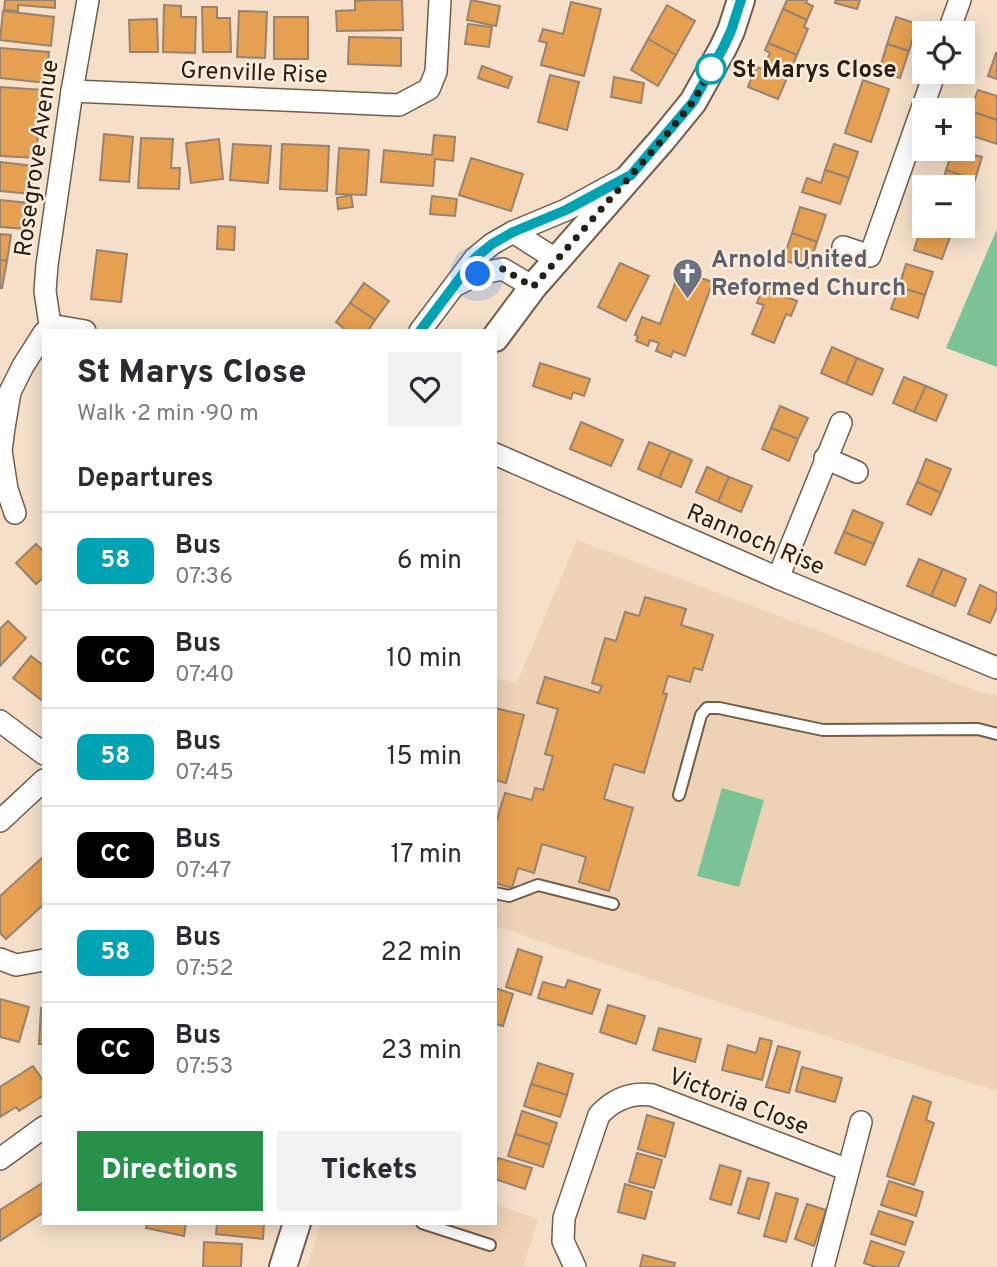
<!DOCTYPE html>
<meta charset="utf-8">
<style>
:root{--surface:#fff;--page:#f2f2f3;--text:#2b2b33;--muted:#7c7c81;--line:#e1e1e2;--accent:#279149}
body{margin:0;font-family:Overpass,sans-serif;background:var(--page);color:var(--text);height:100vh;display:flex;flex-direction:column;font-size:26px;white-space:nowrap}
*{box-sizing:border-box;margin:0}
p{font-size:23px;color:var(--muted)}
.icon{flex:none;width:38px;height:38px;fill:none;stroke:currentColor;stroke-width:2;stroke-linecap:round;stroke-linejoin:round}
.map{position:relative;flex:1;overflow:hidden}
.drawer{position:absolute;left:42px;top:329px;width:455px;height:896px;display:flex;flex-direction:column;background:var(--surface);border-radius:0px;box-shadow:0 4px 18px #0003}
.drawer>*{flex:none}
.badge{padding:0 14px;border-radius:10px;font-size:24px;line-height:46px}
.tools{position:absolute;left:912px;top:21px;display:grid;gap:14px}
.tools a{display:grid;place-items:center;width:63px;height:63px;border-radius:0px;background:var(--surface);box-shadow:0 4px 18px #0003;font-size:35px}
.you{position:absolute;width:35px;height:35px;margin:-18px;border:5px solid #fff;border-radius:50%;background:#1a73e8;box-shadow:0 0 0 10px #1a73e833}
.map>.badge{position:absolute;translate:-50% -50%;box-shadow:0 0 0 4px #fff}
h2{padding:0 35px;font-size:26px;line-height:63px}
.round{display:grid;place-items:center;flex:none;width:74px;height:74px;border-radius:0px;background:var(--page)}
.summary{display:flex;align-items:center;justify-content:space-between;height:119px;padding:0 35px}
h1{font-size:33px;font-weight:800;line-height:52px}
.cta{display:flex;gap:14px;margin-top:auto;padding:14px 35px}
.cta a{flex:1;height:80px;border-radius:0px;background:var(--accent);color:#fff;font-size:28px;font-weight:800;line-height:80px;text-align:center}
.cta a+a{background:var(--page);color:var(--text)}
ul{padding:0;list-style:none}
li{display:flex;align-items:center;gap:21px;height:98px;padding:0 35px;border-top:2px solid var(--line)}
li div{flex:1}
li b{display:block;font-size:26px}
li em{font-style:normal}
li .badge{min-width:77px;font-weight:700;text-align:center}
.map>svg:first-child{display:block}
.built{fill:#eed2b6}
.green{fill:#7bc395}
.building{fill:#e6a052;stroke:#97836f;stroke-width:2}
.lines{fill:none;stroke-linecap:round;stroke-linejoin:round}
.service-casing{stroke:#715e4a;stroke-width:14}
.minor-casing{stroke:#715e4a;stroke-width:24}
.tertiary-casing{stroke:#715e4a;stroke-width:30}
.service{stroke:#fff;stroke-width:10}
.minor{stroke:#fff;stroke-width:21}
.tertiary{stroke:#fff;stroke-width:26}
.line-casing{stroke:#fff;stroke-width:16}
.line{stroke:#00a3b4;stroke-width:10}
.walk{stroke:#271f16;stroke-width:7;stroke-dasharray:0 12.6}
.stop-dot{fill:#fff;stroke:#00a3b4;stroke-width:3.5}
.labels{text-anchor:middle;stroke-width:5;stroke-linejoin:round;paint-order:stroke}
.stop-label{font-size:24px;font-weight:bold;fill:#271f16;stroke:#ffeddb;text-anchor:start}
.street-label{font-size:24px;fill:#271f16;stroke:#ffeddb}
.worship-label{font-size:24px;font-weight:bold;fill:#5b616d;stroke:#ffeddb;text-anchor:start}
</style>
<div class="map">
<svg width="997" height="1267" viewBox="0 0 997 1267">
<rect width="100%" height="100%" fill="#f5dfc9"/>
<!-- built -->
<g class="built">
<polygon points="577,540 975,690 997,696 997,1091 731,1006 495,926 495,678 517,683"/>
<polygon points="495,1204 538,1219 523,1267 307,1267 321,1223 495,1223"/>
</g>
<!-- green -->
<g class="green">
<polygon points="997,229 997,367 946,348"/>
<polygon points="722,788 764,800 739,887 697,876"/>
</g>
<!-- building -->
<g class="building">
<polygon points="5,0 55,0 55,8 18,5 18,11 4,10"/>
<polygon points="371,0 402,0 403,30 337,31 336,11 355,10 355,1"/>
<polygon points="471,0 500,6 496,26 467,20"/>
<polygon points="787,0 807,0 806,3 813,6 807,20 783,9"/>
<polygon points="836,0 860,0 857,9 835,3"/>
<polygon points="571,2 601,9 584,76 541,65 547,43 539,41 543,29 563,34"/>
<polygon points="164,5 181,6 181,17 196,17 195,53 163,52"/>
<polygon points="667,5 695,21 676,55 648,39"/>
<polygon points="202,7 217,7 217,18 230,18 231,52 203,52"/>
<polygon points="783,9 807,20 804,27 808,29 797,55 768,43"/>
<polygon points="3,11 54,17 51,46 0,40"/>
<polygon points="239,11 267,12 265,58 237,57"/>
<rect x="274" y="17" width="34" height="42"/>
<polygon points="896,17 917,24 909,51 887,44"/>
<polygon points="157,19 158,52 130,52 129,20"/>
<polygon points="468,24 492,27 489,47 465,44"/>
<polygon points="349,37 401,38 401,66 348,64"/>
<polygon points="648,39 676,55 658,86 631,70"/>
<polygon points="768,43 797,55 778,99 748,87 756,67 763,69 770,53 765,50"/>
<polygon points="887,44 909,51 900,78 879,71"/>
<polygon points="0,48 49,52 46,83 0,78"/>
<polygon points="996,53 997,53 997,79 988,76"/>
<polygon points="482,66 512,77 508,88 478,78"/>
<polygon points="550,75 579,82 567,130 538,122"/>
<polygon points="614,77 644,83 641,103 611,97"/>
<polygon points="863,80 889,89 871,142 845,133"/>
<polygon points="0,87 43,90 41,123 39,123 36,158 0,156"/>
<polygon points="978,90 997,96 997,120 970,111"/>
<polygon points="970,111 997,120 997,144 964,133"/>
<polygon points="104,134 133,137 129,182 100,180"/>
<polygon points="434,135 455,137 453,161 435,159 433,186 381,182 384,150 432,155"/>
<polygon points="141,138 173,139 171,168 180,168 179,189 138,188"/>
<polygon points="219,139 223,179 191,183 186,143"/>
<polygon points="233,144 271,146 268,183 230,180"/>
<polygon points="282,144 329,146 327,191 280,189"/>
<polygon points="834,144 858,152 849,178 825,170"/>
<polygon points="339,148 369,150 366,195 336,194"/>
<polygon points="953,149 982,157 975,180 946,170"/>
<polygon points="471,158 523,174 511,211 459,195"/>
<polygon points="0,162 34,166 31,194 0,191"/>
<polygon points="825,170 849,178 840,204 802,192 807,178 821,183"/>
<polygon points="946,170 975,180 968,202 962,200 962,187 941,187"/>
<polygon points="351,195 353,207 338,209 337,198"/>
<polygon points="432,196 457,199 455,216 430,214"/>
<polygon points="0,200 29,203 26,229 0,227"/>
<polygon points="800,207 826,215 817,242 792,233"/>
<polygon points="924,219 924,226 953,226 950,237 921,228"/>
<polygon points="218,226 235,227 234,250 217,249"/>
<polygon points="921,228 950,237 942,259 914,250"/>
<polygon points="792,233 817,242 808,268 783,260"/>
<polygon points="0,234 11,235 7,261 0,260"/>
<polygon points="97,250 127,254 121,302 91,299"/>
<polygon points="0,260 7,261 2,288 0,288"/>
<polygon points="620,263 649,276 626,321 598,307"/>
<polygon points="906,264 933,272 925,295 899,287"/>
<polygon points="682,265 699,272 697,277 713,282 685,356 673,351 671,357 656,351 659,343 650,340 648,346 636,341 638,336 635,335 642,317 660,324"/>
<polygon points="364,283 389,301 375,320 350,303"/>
<polygon points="763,287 797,301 791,316 786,314 774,343 752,334 764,305 757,303"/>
<polygon points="899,287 925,295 918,318 891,309"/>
<polygon points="350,303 375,320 368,331 347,331 336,322"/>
<polygon points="832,347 857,358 846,384 821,373"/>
<polygon points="857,358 883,369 872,395 846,384"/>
<polygon points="540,363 590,379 584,396 573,392 571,399 533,386"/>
<polygon points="904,377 926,386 914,412 893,403"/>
<polygon points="926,386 947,395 936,421 914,412"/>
<polygon points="780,406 808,418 798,439 771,428"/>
<polygon points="581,422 623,440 611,466 570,449"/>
<polygon points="771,428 798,439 789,461 762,449"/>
<polygon points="649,442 671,451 659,478 638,469"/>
<polygon points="671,451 692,460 681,487 659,478"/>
<polygon points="926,459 951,469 941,493 917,482"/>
<polygon points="707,467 729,477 718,502 696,492"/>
<polygon points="729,477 752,486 741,512 718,502"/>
<polygon points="917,482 941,493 931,515 907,504"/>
<polygon points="853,510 883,523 874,544 844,532"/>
<polygon points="844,532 874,544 865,565 835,553"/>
<polygon points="36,544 44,552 44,577 36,584 16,563"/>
<polygon points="919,559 943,569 931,596 907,586"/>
<polygon points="943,569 966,579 955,606 931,596"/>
<polygon points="980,585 997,593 997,607 990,623 968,614"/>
<polygon points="645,597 686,609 681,625 713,635 702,670 694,668 690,682 668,676 663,693 667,694 644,773 614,764 604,799 633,808 609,891 579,882 586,857 542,844 534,873 518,868 512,888 495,883 495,826 505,793 532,800 535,788 543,790 553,756 545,754 558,709 537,703 545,677 599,693 602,686 592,683 605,638 616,641 625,612 639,616"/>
<polygon points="8,621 26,638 0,666 0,629"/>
<polygon points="31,656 44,666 44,702 13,678"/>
<polygon points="495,708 524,715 506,783 495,780"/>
<polygon points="44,856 44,904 6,939 0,933 0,896"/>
<polygon points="518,949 542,957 531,995 506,987"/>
<polygon points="568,980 600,990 592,1014 538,998 543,982 565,988"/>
<polygon points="495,988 513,994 503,1026 495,1024"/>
<polygon points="0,999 29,1007 19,1042 0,1037"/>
<polygon points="608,1005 645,1016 636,1044 600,1032"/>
<polygon points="41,1008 44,1008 44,1044 39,1044"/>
<polygon points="659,1028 701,1039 695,1062 653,1050"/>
<polygon points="760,1038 772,1041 762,1080 722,1070 728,1045 756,1053"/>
<polygon points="778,1046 800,1052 789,1093 766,1087"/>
<polygon points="538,1063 573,1074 567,1095 531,1084"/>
<polygon points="33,1066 44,1082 44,1095 19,1111 16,1107 0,1117 0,1087"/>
<polygon points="802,1067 842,1078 835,1102 796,1091"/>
<polygon points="531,1084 567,1095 560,1117 524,1106"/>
<polygon points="913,1096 931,1102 926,1120 934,1123 914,1185 887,1176"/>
<polygon points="522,1111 557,1123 550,1145 515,1134"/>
<polygon points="647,1115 674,1123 665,1157 638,1149"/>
<polygon points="515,1134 550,1145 543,1167 508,1156"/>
<polygon points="637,1153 662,1160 654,1188 629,1182"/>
<polygon points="498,1158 532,1168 525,1189 495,1179 495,1167"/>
<polygon points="720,1165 741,1171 731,1205 710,1199"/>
<polygon points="748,1178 769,1183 759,1219 738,1213"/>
<polygon points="889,1181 923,1192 916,1216 881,1205"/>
<polygon points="44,1182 44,1212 0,1241 0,1210"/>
<polygon points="625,1184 652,1192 645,1219 618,1212"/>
<polygon points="776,1193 798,1199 786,1242 764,1236"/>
<polygon points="807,1204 826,1210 814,1246 795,1239"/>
<polygon points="879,1211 913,1222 905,1245 871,1234"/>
<polygon points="147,1223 186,1223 184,1236 146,1228"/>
<polygon points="217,1223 264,1223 263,1239 216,1234"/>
<polygon points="871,1241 904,1252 898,1267 876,1267 864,1263"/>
<polygon points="204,1242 242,1244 241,1267 203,1267"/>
<polygon points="643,1255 675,1263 674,1267 640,1267"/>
</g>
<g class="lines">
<defs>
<g id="service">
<polyline points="679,795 701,715 707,708 719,708 823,730 978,729 997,734"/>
<polyline points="495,893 509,896 538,885 613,904"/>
<polyline points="422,1223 490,1245"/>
</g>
<g id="minor">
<polyline points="948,33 960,0"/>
<polyline points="72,91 399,105 429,89 436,72 440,0"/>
<polyline points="513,232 557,260"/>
<polyline points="843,247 870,256 935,72"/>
<polyline points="456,285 478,274 503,269 533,287"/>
<polyline points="50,325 45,291 47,265 72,91 88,0"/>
<polyline points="50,325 85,331"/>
<polyline points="420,331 475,258 492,244 513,232 566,210 623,179"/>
<polyline points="495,454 778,578 997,668"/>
<polyline points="825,458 857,472"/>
<polyline points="15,513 7,489 1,451 4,428 10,392 23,366 44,333"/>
<polyline points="778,578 841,423"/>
<polyline points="0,721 44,754"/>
<polyline points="0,821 44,780"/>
<polyline points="0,959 16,965 44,960"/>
<polyline points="0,1159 44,1127"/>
<path d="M575,1267L563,1241L564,1218L599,1115C613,1100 630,1092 652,1095L848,1170"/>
<polyline points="823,1267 861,1122"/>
</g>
<g id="tertiary">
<polyline points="495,338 533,287 662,140 693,102 723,48 731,31 741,0"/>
<polyline points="283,1267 297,1223"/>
</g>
</defs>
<!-- service casing -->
<use href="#service" class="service-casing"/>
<!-- minor casing -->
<use href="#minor" class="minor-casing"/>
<!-- tertiary casing -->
<use href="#tertiary" class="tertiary-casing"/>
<!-- service -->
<use href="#service" class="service"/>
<!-- minor -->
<use href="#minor" class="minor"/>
<!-- tertiary -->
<use href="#tertiary" class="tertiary"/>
</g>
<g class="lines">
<defs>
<polyline id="line" points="420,331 475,258 492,244 513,232 566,210 631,175 693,102 723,48 731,31 741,0"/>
</defs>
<!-- line casing -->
<use href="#line" class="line-casing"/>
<!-- line -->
<use href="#line" class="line"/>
<!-- walk -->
<polyline class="walk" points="478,274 503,269 533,287 662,140 693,102 714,64 711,69"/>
</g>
<!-- icons -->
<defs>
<symbol id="church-pin" viewBox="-11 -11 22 30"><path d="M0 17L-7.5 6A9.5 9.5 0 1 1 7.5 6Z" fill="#6b7280" stroke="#ffeddb"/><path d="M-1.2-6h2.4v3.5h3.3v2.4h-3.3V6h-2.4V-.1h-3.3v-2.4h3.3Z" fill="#fff"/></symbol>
</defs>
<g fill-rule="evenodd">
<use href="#church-pin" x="670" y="256" width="35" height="47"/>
</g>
<!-- markers -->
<circle class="stop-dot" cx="711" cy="69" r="14"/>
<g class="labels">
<!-- stop labels -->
<g class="stop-label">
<text x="732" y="77">St Marys Close</text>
</g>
<!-- street labels -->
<g class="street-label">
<text transform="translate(254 72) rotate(2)" y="8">Grenville Rise</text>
<text transform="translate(36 158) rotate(-82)" y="8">Rosegrove Avenue</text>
<text transform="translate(756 539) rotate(23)" y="8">Rannoch Rise</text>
<text transform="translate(739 1101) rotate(21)" y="8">Victoria Close</text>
</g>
<!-- worship labels -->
<g class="worship-label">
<text x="711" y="267">Arnold United<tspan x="711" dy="28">Reformed Church</tspan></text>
</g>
</g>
</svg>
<div class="tools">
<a><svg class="icon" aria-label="locate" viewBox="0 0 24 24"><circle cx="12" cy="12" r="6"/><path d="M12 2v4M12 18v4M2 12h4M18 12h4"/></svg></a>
<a>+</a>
<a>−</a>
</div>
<div class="you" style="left:478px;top:274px"></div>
<section class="drawer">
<div class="summary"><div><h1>St Marys Close</h1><p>Walk · 2 min · 90 m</p></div><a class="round"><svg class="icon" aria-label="heart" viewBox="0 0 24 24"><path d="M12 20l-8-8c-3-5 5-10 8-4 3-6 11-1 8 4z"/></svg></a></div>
<h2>Departures</h2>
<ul>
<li><span class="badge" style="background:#00a3b4;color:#fff">58</span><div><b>Bus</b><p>07:36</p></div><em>6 min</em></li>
<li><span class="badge" style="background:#000;color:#fff">CC</span><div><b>Bus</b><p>07:40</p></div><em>10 min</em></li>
<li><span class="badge" style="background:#00a3b4;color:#fff">58</span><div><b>Bus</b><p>07:45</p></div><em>15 min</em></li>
<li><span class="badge" style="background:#000;color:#fff">CC</span><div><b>Bus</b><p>07:47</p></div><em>17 min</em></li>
<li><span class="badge" style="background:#00a3b4;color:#fff">58</span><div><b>Bus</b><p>07:52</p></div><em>22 min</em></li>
<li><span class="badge" style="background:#000;color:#fff">CC</span><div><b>Bus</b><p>07:53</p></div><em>23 min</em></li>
</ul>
<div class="cta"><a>Directions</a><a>Tickets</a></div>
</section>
</div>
